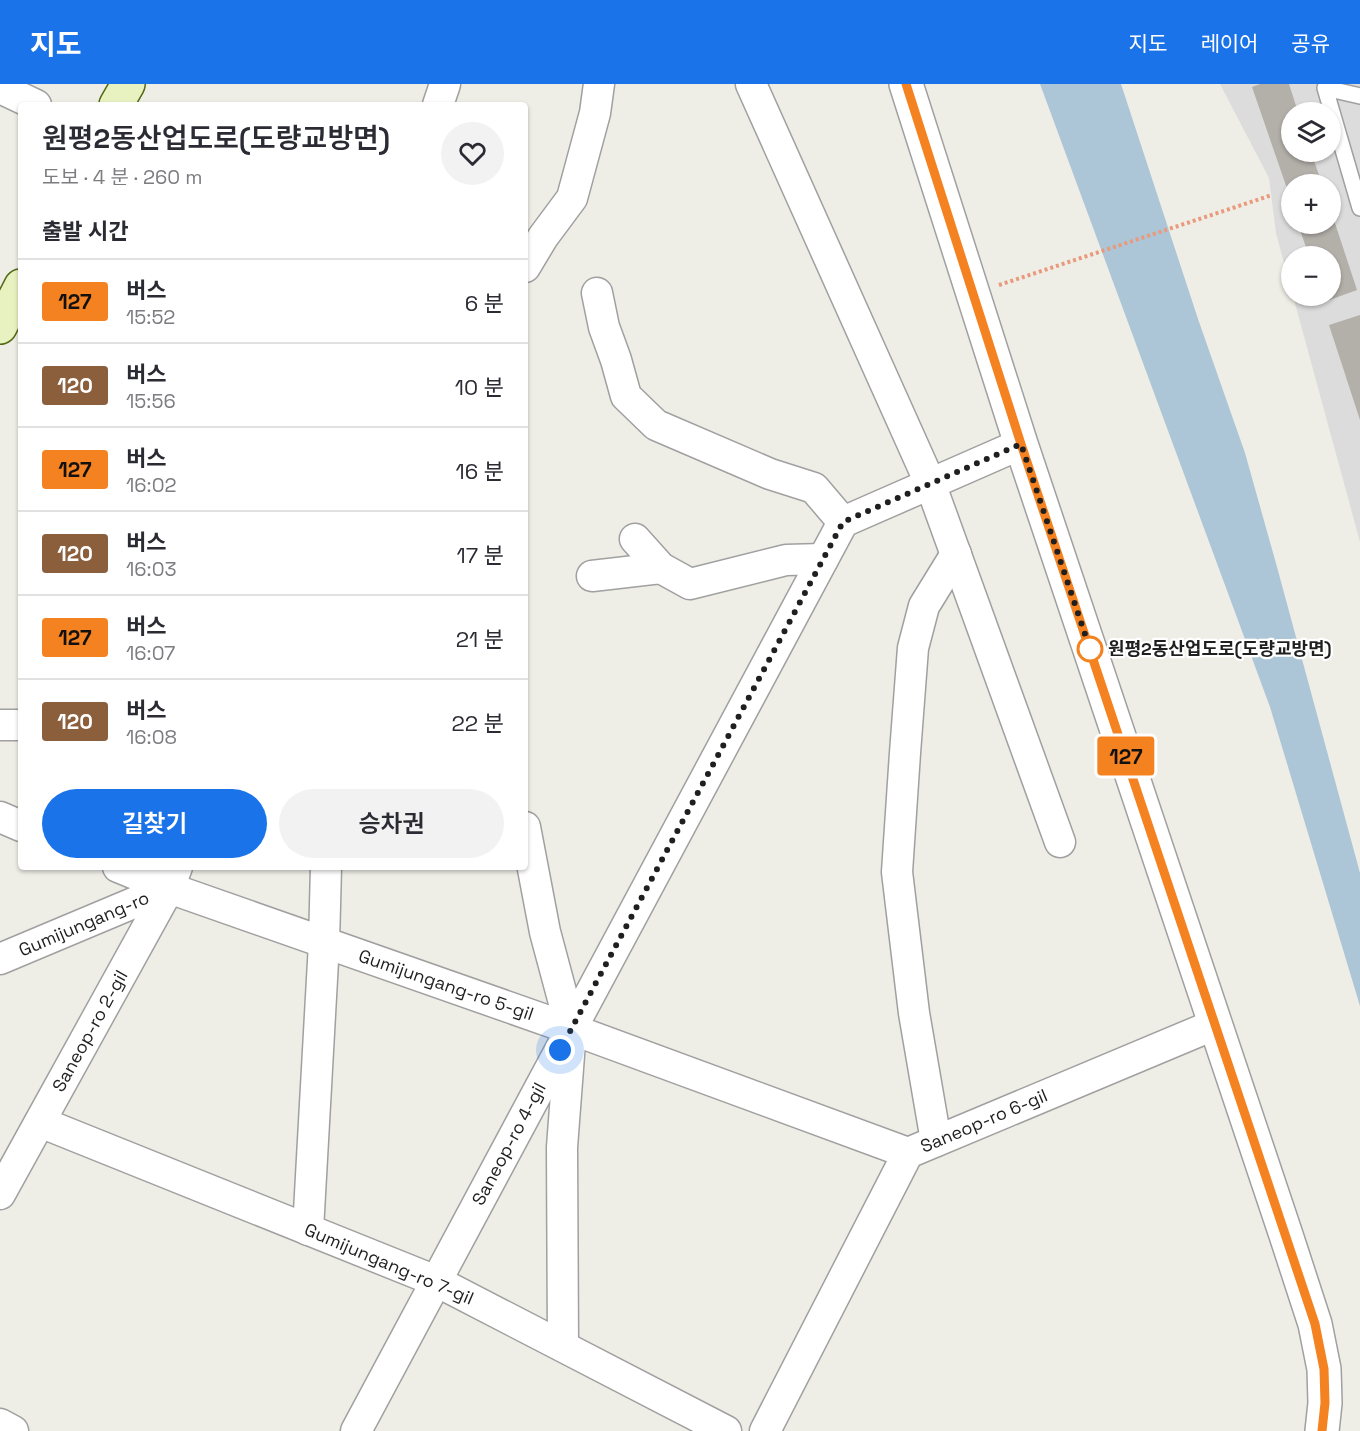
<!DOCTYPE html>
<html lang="ko">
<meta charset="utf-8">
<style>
:root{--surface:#fff;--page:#f2f2f3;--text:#2b2b33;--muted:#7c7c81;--line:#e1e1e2;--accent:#1a73e8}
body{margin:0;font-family:"Space Grotesk","Noto Sans KR",sans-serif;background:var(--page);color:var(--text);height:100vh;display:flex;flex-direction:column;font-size:22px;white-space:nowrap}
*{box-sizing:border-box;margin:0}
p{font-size:20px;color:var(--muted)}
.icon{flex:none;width:33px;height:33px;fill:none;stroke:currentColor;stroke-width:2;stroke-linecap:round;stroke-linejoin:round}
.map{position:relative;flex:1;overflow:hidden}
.panel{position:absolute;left:18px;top:18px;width:510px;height:768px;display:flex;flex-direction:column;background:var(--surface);border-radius:6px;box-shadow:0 2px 4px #0004}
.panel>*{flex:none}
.badge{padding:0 12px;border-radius:4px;font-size:21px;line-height:39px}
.controls{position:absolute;left:1281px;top:18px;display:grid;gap:12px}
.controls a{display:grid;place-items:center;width:60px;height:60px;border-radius:50%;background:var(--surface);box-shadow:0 2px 4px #0004;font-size:30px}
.you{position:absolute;width:30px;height:30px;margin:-15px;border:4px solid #fff;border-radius:50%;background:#1a73e8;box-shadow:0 0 0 9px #1a73e833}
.map>.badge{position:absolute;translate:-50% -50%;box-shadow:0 0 0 3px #fff}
h2{padding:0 24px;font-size:22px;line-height:54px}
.round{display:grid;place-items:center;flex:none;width:63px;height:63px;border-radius:32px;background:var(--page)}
.summary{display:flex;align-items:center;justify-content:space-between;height:102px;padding:0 24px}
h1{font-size:28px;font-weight:600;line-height:45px}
.button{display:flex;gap:12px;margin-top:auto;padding:12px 24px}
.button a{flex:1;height:69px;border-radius:36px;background:var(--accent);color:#fff;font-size:24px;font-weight:600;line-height:69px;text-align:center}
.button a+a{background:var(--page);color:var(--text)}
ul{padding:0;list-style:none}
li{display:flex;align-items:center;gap:18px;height:84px;padding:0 24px;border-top:2px solid var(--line)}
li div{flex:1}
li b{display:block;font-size:22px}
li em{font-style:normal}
li .badge{min-width:66px;font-weight:700;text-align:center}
header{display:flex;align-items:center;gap:36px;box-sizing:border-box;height:84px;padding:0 30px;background:var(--accent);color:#fff}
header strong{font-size:28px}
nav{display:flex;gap:33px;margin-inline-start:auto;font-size:21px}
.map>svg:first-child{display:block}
.residential{fill:#dddcdc;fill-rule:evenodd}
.water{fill:#acc6d7}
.building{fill:#b3afa9}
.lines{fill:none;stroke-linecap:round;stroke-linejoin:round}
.service-casing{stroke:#a0a0a0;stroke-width:18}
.minor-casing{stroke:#a0a0a0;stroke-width:33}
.tertiary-casing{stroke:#a0a0a0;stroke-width:36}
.secondary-casing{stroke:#526912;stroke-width:36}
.path{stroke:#e9997c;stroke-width:4;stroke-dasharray:3 3;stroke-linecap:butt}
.service{stroke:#fff;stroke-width:15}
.minor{stroke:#fff;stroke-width:30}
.tertiary{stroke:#fff;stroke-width:33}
.secondary{stroke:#e8f2c1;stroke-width:33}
.line-casing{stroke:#fff;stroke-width:14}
.line{stroke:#f58220;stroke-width:9}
.walk{stroke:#1f1f1f;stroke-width:6;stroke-dasharray:0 10.8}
.stop-dot{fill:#fff;stroke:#f58220;stroke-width:3}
.labels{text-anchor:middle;stroke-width:4.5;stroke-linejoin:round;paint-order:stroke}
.stop-label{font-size:18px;font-weight:bold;fill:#1f1f1f;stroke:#fff;text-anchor:start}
.street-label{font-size:18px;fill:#1f1f1f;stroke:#fff}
</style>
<header>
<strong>지도</strong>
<nav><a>지도</a><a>레이어</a><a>공유</a></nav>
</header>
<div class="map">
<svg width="1360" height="1347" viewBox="0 0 1360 1347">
<rect width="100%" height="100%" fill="#eeede6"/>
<!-- residential -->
<path class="residential" d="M1220,0H1360V458L1293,212H1330V172H1292L1291,205L1276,149L1269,94ZM1292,28H1330V68H1292ZM1292,100H1330V140H1292Z"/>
<!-- water -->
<polygon class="water" points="1040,0 1121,0 1198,235 1245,369 1277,483 1360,789 1360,922 1270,623"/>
<!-- building -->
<g class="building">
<polygon points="1260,0 1289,0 1298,28 1292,28 1292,68 1311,68 1322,100 1292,100 1292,119 1252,3"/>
<polygon points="1331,127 1357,206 1324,218 1322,212 1330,212 1330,172 1309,172 1298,140 1330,140"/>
<polygon points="1360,231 1360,336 1329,241"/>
</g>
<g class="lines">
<defs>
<polyline id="service" points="1360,12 1325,4 1360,124"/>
<g id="minor">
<polyline points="751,0 930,399 1060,758"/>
<polyline points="0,4 36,21"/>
<polyline points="438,21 445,0"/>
<polyline points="525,183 543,153 572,114 595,29 599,0"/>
<polyline points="597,209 604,243 616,276 626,312 656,341 770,390 814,404 843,438"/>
<polyline points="635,455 661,484 690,500 786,476 823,475"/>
<polyline points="592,492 661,484"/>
<polyline points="0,641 21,641"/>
<polyline points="0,733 21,742"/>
<polyline points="525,743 545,848 571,945 562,1063 563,1262"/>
<polyline points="118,783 169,804 571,945 908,1069"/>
<polyline points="0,875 169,804"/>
<polyline points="40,1038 436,1197 726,1347"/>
<polyline points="936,1057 914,929 897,788 905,669 913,564 924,522 956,470"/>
<polyline points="0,1110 169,804 177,783"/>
<polyline points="308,1146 324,859 326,783"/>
<polyline points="0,1340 13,1347"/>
<polyline points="356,1347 843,438 1021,360"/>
<polyline points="765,1347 908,1069 1216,940"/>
</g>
<polyline id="tertiary" points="906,0 1021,360 1286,1151 1315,1240 1324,1285 1325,1319 1322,1347"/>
<g id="secondary">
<polyline points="116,21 128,0"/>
<polyline points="0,243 21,202"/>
</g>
</defs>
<!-- service casing -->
<use href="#service" class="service-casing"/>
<!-- minor casing -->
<use href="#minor" class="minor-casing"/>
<!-- tertiary casing -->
<use href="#tertiary" class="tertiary-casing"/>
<!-- secondary casing -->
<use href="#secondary" class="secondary-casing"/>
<!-- path -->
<polyline class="path" points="999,201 1272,111"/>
<!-- service -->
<use href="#service" class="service"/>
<!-- minor -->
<use href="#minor" class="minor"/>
<!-- tertiary -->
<use href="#tertiary" class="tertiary"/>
<!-- secondary -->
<use href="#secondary" class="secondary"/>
</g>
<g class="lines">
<defs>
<polyline id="line" points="906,0 1021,360 1315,1240 1324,1285 1325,1319 1322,1347"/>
</defs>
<!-- line casing -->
<use href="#line" class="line-casing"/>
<!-- line -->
<use href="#line" class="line"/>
<!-- walk -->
<polyline class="walk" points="560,966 843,438 1021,360 1090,565"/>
</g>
<!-- markers -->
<circle class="stop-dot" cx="1090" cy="565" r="12"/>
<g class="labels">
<!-- stop labels -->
<g class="stop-label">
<text x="1108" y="571">원평2동산업도로(도량교방면)</text>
</g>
<!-- street labels -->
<g class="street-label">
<text transform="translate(84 840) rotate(-23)" y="6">Gumijungang-ro</text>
<text transform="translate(446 901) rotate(19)" y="6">Gumijungang-ro 5-gil</text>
<text transform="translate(90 947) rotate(-61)" y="6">Saneop-ro 2-gil</text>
<text transform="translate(984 1037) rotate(-23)" y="6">Saneop-ro 6-gil</text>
<text transform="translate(509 1060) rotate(-62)" y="6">Saneop-ro 4-gil</text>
<text transform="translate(389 1180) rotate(23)" y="6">Gumijungang-ro 7-gil</text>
</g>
</g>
</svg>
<div class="controls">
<a><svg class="icon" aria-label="layers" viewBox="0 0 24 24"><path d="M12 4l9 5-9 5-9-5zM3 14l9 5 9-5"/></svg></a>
<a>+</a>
<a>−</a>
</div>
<div class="you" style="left:560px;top:966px"></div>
<b class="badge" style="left:1126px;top:672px;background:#f58220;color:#111">127</b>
<section class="panel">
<div class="summary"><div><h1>원평2동산업도로(도량교방면)</h1><p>도보 · 4 분 · 260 m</p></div><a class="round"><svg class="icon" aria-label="heart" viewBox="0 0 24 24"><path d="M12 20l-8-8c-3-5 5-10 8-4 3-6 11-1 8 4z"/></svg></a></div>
<h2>출발 시간</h2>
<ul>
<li><span class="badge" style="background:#f58220;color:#111">127</span><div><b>버스</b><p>15:52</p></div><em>6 분</em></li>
<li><span class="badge" style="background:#8b5e3c;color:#fff">120</span><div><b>버스</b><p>15:56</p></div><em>10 분</em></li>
<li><span class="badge" style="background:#f58220;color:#111">127</span><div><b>버스</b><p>16:02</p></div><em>16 분</em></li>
<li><span class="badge" style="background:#8b5e3c;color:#fff">120</span><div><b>버스</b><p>16:03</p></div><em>17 분</em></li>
<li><span class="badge" style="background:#f58220;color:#111">127</span><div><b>버스</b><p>16:07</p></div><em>21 분</em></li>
<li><span class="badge" style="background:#8b5e3c;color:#fff">120</span><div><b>버스</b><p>16:08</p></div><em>22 분</em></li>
</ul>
<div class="button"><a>길찾기</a><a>승차권</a></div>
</section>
</div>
